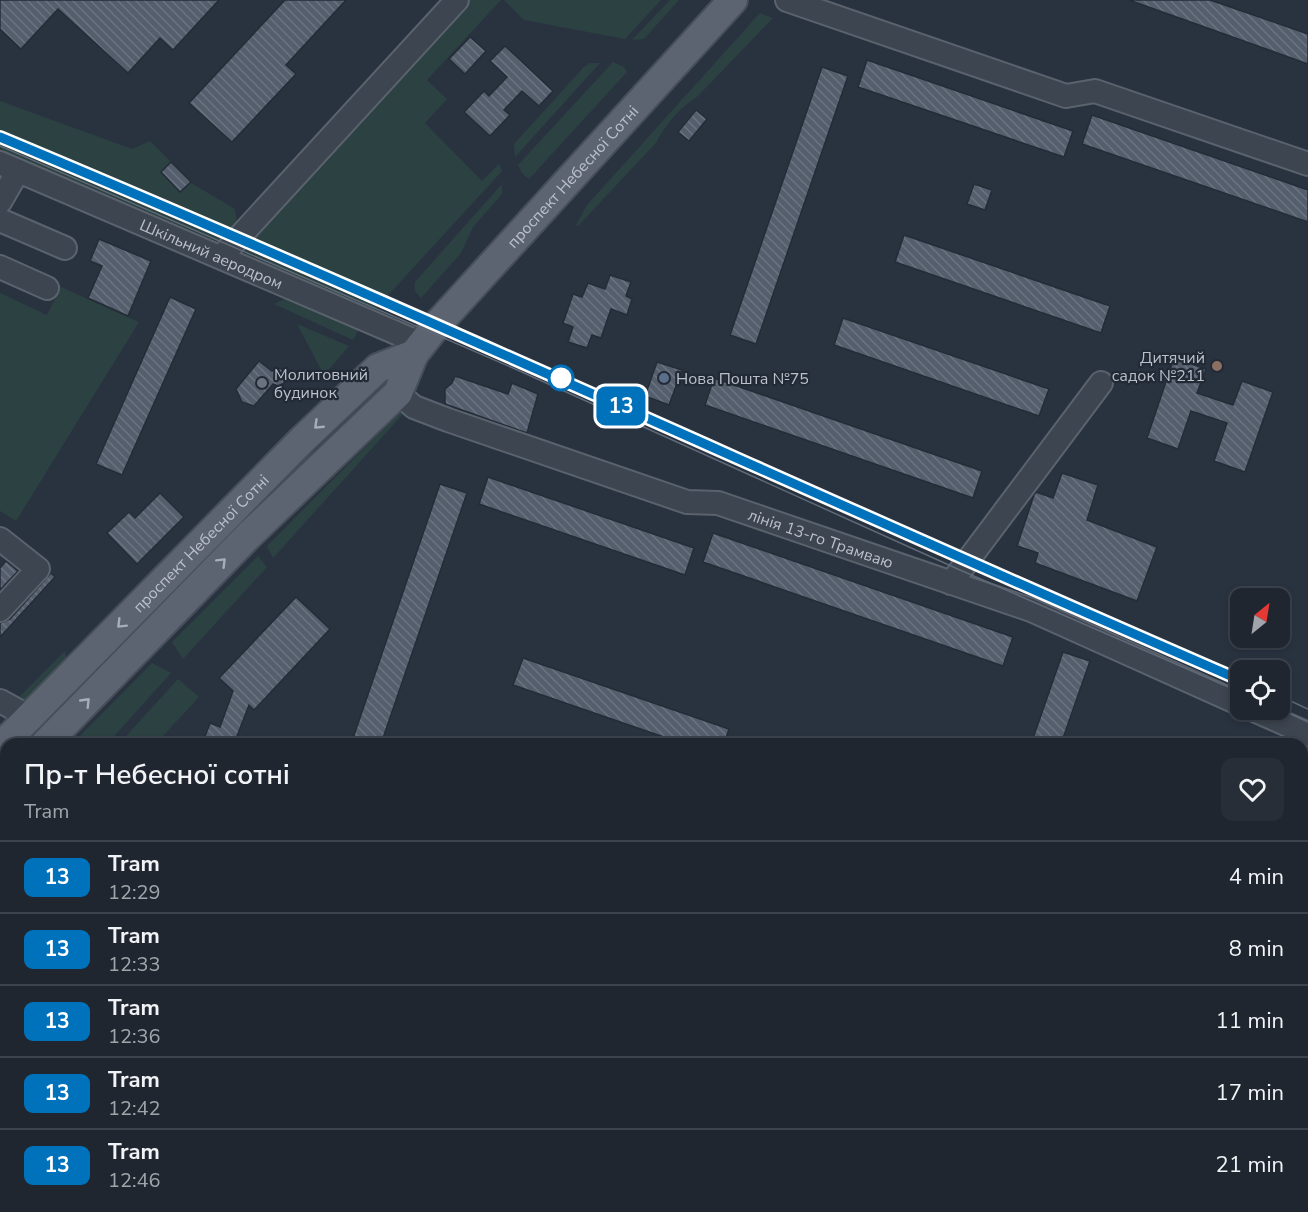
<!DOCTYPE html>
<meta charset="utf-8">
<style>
:root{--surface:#1f2630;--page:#272e38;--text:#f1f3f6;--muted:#a1a5ab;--line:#3c434c}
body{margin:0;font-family:"Nunito Sans",sans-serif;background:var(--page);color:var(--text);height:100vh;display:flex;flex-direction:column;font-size:22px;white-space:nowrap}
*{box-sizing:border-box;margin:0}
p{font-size:20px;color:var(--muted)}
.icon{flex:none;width:33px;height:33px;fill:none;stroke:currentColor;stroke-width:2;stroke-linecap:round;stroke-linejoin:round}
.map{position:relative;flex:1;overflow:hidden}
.panel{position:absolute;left:0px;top:738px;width:1308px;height:474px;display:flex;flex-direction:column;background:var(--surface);border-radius:18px 18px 0 0;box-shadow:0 3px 9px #0003,0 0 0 2px var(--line)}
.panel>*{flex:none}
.badge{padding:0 12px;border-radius:9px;font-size:21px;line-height:39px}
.needle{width:39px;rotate:30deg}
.controls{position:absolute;left:1230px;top:588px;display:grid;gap:12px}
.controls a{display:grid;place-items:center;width:60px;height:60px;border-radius:12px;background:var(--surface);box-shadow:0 3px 9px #0003,0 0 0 2px var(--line);font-size:30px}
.map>.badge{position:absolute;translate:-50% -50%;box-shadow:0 0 0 3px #fff}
.round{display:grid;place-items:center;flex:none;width:63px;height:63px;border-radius:12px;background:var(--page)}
.head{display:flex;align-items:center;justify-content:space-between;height:102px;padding:0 24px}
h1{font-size:28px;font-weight:600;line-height:45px}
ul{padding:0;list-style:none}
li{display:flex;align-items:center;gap:18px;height:72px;padding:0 24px;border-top:2px solid var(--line)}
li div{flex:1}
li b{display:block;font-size:22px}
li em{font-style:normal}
li .badge{min-width:66px;font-weight:700;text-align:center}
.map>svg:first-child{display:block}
.green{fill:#2c4142}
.building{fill:url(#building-back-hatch);stroke:#232c37;stroke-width:1.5}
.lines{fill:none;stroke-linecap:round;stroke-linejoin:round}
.minor-casing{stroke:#5a636d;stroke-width:26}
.major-casing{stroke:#464e59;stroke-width:32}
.minor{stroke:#3d4550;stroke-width:22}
.major{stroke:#5b6470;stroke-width:28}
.tram{stroke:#5f6977;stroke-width:1.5}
.oneway{stroke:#a6aeb8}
.line-casing{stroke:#fff;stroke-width:14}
.line{stroke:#0072bc;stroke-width:9}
.education-dot{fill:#8d6e63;stroke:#212a35;stroke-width:2}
.stop-dot{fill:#fff;stroke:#0072bc;stroke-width:3}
.service-dot{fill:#5c6f8a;stroke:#212a35;stroke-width:2}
.worship-dot{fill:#6b7280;stroke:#212a35;stroke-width:2}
.labels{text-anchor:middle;stroke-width:4.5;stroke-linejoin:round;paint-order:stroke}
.street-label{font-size:16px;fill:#b9c0ca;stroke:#212a35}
.poi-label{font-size:16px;fill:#b9c0ca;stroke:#212a35;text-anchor:start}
</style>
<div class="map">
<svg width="1308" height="1212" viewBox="0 0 1308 1212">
<defs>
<pattern id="building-back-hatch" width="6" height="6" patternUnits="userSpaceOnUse" patternTransform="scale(1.5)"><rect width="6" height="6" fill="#545e6d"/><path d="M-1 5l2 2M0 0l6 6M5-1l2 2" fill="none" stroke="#6a7380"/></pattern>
</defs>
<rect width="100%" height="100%" fill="#293340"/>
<!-- green -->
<g class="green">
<polygon points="470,0 501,0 427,80 447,99 425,123 482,181 499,164 502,171 370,315 247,261 244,246"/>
<polygon points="504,0 661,0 625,39 524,20"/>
<polygon points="670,0 679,0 644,39 632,40"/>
<path d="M760,13L773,18L698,96C680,108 666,123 656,143L578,226L576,225L587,205Z"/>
<polygon points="613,62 624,67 627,72 529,179 522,173 518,165"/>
<polygon points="590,63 600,63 515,157 514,144 584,67"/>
<polygon points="0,101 132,149 150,141 171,162 161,172 180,192 191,183 235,209 237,226 224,239 211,247 0,155"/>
<polygon points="502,184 502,194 473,227 461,253 421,298 415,291 415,282"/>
<polygon points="61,287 139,322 16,521 0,511 0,293 47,315"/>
<polygon points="287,298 359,329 353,340 274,304"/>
<polygon points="297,324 349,346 324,375"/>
<polygon points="399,413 403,414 273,558 267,546"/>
<polygon points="258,556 267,567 183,659 172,642"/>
<polygon points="65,651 67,662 24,705 14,702"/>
<polygon points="152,663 171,673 107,744 72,744"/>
<polygon points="178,679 199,697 163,736 182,744 119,744"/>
<polygon points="336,1206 592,1206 590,1212 331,1212"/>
</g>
<!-- building -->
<g class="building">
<polygon points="0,0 219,0 173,50 160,38 128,73 58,9 21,49 0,29"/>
<polygon points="285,0 346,0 286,65 296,74 232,142 189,103"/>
<polygon points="1129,0 1210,0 1308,34 1308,64"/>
<polygon points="470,37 486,51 465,74 449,59"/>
<polygon points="505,46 553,91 539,106 522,91 504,110 510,115 490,136 464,112 484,91 489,96 507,77 490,61"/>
<polygon points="867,60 1073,131 1064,157 858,87"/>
<polygon points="822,67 848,76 756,344 730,335"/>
<polygon points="696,110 707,119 689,141 678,132"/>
<polygon points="1092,115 1308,190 1308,222 1082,144"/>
<polygon points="171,162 191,182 180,192 161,172"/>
<polygon points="974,184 992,190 985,210 967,204"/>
<polygon points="904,235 1110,306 1101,333 895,262"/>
<polygon points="99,239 151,261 128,316 88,298 102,266 90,261"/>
<polygon points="610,275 631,282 626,296 632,299 627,315 611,309 601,338 592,335 587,348 568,342 573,327 563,323 573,294 582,297 588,283 605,289"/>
<polygon points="170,297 196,309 122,475 96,464"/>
<polygon points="843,318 1049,389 1039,416 834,345"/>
<polygon points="1174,358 1206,369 1197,393 1233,405 1242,381 1273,392 1245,472 1214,461 1227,423 1191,411 1178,449 1147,438"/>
<polygon points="259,361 272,371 278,368 284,370 287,376 285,382 279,386 273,384 254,406 242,402 236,389"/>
<polygon points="657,362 682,370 669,405 645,396"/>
<polygon points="455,376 508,394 512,383 538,394 527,433 445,404 445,389 452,383"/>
<polygon points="714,378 982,471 973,498 705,405"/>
<polygon points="1062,473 1098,485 1087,520 1157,547 1137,601 1035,563 1038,553 1017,546 1034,495 1036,492 1053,498"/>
<polygon points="488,477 694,548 685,575 479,504"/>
<polygon points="440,484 467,493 381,744 351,744"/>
<polygon points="160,493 184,517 137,564 107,533 129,512 135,518"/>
<polygon points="713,533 1013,637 1003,666 703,562"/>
<polygon points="6,561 18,571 0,590 0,568"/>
<polygon points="51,573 55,577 0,637 0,623 10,619"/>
<polygon points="296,597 330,629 254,710 249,705 234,744 218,744 204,739 210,723 220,727 233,691 219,678"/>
<polygon points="1063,652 1090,661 1061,744 1031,744"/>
<polygon points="523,658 729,729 724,744 684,744 513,685"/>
</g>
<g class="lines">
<defs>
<g id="minor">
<polyline points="787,0 1066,96 1095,91 1308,164"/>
<path id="s1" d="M0,163L422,344"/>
<polyline points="0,202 18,171"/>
<polyline points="0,220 65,248"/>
<polyline points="221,257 457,0"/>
<polyline points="0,267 47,288"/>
<path id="s2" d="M398,393L414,407L448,420L687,502L718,503L1031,610L1240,704"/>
<polyline points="0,539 38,569 0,610"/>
<polyline points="951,583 1101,383"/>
<polyline points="0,701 29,717"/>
<polyline points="1254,710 1308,734"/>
<polyline points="0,831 6,836"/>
<polyline points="0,851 6,852"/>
</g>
<g id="major">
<path id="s3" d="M45,744L248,536L398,393L414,354L436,326L733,0"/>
<path id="s4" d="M0,747L302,440L378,368L414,354"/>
<polyline points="0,791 6,785"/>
</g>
</defs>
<!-- minor casing -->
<use href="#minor" class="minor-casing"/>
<!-- major casing -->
<use href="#major" class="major-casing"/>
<!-- minor -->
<use href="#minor" class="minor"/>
<!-- major -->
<use href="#major" class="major"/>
<!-- tram -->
<g class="tram">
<polyline points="0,146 513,368 960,570 1240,692"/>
<path d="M106,182C486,344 861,516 1240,679"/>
<polyline points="1280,696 1308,709"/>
<polyline points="1280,709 1308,722"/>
</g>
</g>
<!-- one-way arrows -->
<defs><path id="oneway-chevron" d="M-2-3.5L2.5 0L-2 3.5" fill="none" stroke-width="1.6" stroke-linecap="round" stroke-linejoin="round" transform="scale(1.5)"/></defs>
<g class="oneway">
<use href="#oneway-chevron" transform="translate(318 425) rotate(136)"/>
<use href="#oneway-chevron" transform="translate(222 562) rotate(-45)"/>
<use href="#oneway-chevron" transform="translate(121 624) rotate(135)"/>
<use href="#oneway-chevron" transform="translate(86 702) rotate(-46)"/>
</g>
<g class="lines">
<defs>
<path id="line" d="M0,137C417,311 826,501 1240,680"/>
</defs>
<!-- line casing -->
<use href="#line" class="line-casing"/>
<!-- line -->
<use href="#line" class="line"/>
</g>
<!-- markers -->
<circle class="education-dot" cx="1217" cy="366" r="6"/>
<circle class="stop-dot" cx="561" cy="378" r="12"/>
<circle class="service-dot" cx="664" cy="378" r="6"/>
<circle class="worship-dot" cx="262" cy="383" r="6"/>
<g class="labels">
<!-- street labels -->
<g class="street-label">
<text dy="6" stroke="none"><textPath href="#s3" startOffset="778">проспект Небесної Сотні</textPath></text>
<text dy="6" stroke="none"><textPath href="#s1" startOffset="230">Шкільний аеродром</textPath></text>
<text dy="6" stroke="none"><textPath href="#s2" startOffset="450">лінія 13-го Трамваю</textPath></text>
<text dy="6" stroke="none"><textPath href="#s4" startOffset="286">проспект Небесної Сотні</textPath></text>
</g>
<!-- poi labels -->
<g class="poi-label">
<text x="1205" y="363" text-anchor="end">Дитячий<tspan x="1205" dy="18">садок №211</tspan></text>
<text x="274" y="380">Молитовний<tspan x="274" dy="18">будинок</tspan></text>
<text x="676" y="384">Нова Пошта №75</text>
</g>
</g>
</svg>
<div class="controls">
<a><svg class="needle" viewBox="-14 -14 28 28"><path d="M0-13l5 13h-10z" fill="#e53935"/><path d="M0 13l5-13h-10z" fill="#a1a5ab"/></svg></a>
<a><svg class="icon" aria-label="locate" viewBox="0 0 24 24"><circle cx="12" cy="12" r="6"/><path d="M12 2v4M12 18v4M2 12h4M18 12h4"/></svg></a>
</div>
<b class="badge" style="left:621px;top:406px;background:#0072bc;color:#fff">13</b>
<section class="panel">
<div class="head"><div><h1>Пр-т Небесної сотні</h1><p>Tram</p></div><a class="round"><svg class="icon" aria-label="heart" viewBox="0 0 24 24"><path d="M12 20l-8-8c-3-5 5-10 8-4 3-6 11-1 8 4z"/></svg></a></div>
<ul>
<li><span class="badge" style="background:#0072bc;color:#fff">13</span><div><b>Tram</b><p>12:29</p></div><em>4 min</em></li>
<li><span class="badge" style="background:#0072bc;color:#fff">13</span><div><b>Tram</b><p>12:33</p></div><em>8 min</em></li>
<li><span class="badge" style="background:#0072bc;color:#fff">13</span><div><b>Tram</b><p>12:36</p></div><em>11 min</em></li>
<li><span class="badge" style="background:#0072bc;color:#fff">13</span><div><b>Tram</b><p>12:42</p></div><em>17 min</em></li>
<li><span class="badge" style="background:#0072bc;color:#fff">13</span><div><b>Tram</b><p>12:46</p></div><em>21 min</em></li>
</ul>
</section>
</div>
